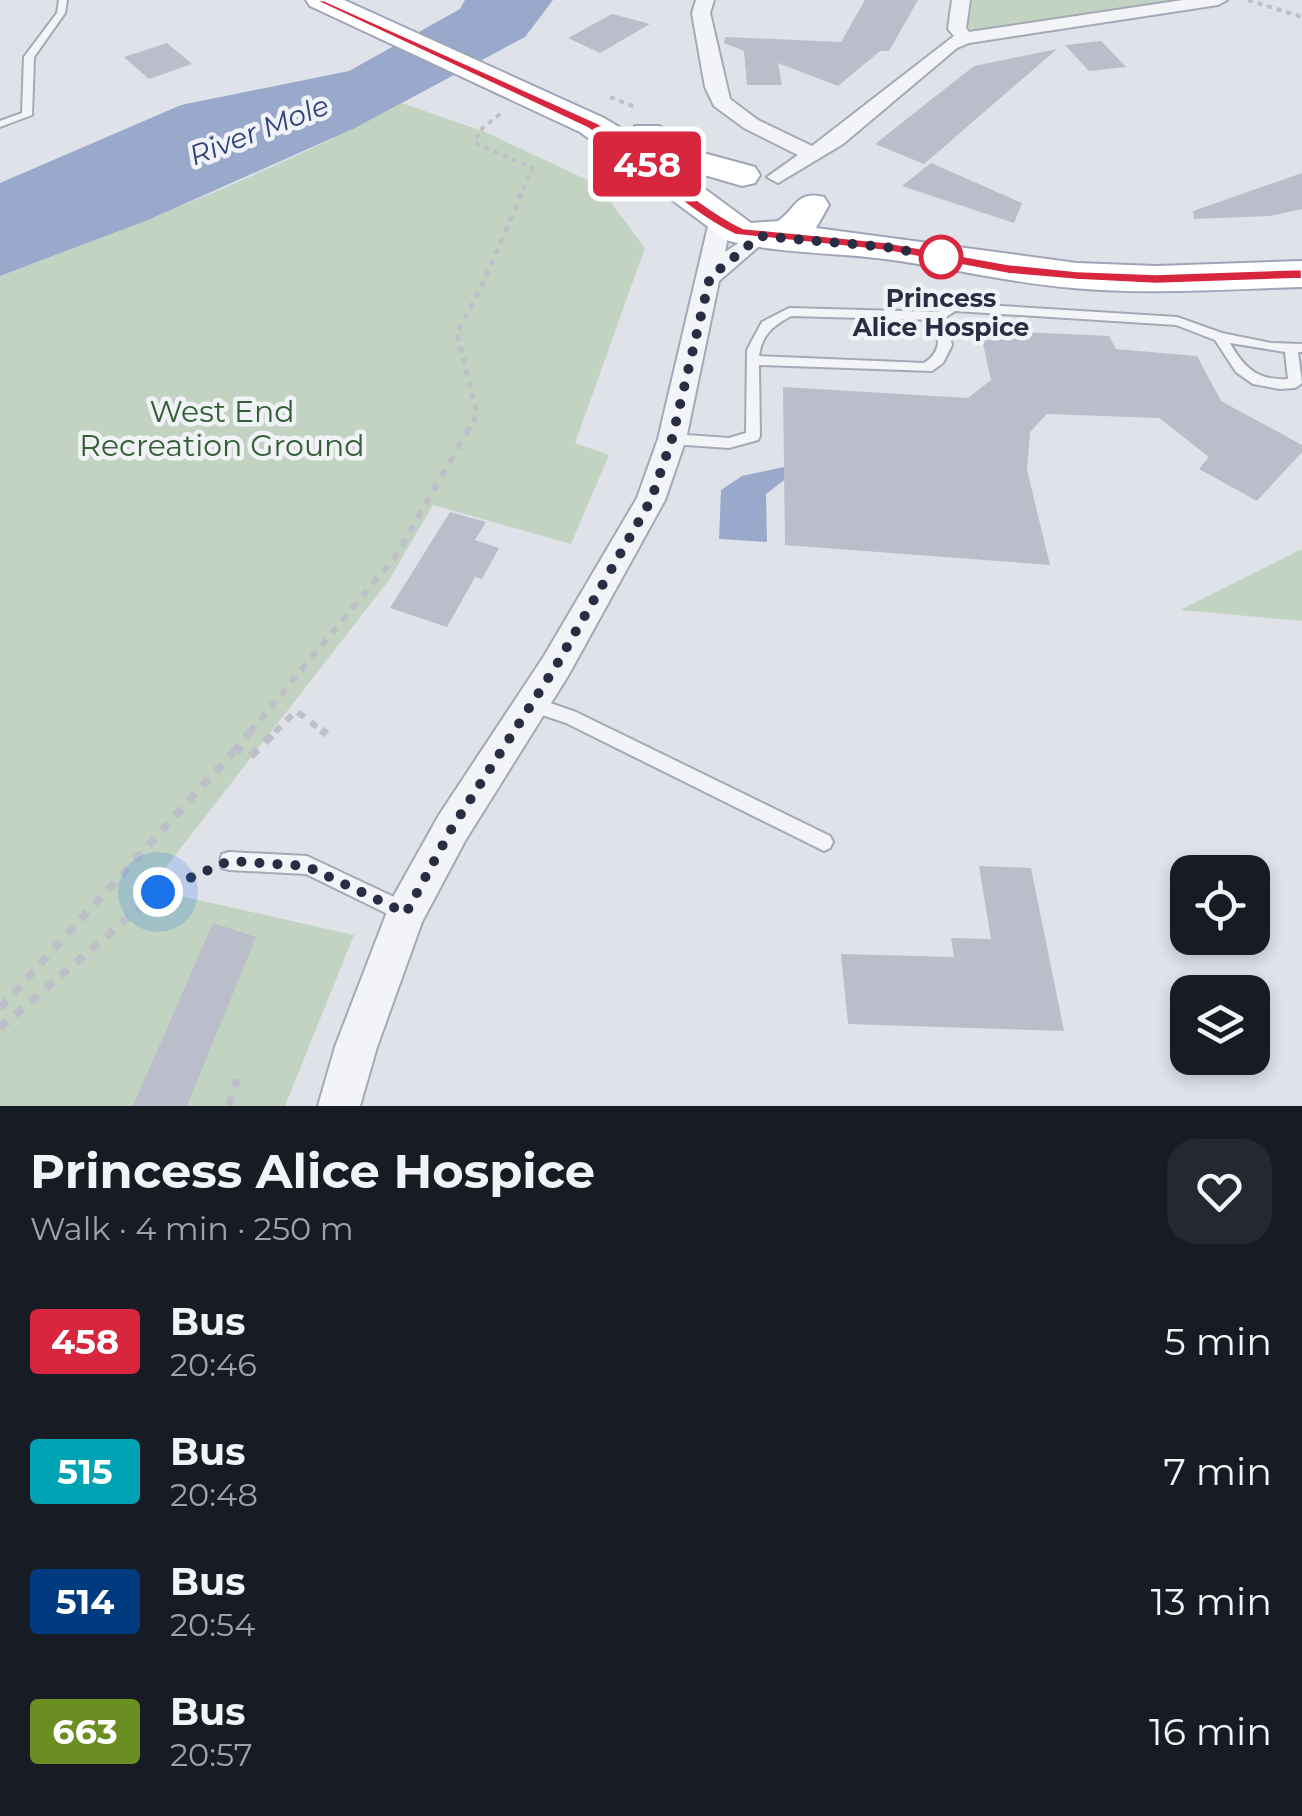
<!DOCTYPE html>
<meta charset="utf-8">
<style>
:root{--surface:#171b24;--page:#242831;--text:#f1f3f6;--muted:#9ea1a6}
body{margin:0;font-family:Montserrat,sans-serif;background:var(--page);color:var(--text);height:100vh;display:flex;flex-direction:column;font-size:38px;white-space:nowrap}
*{box-sizing:border-box;margin:0}
p{font-size:32px;color:var(--muted)}
.icon{flex:none;width:55px;height:55px;fill:none;stroke:currentColor;stroke-width:2;stroke-linecap:round;stroke-linejoin:round}
.map{position:relative;height:1106px;overflow:hidden}
.drawer{display:flex;flex-direction:column;background:var(--surface);flex:1}
.drawer>*{flex:none}
.badge{padding:0 20px;border-radius:8px;font-size:35px;line-height:65px}
.fabs{position:absolute;left:1170px;top:855px;display:grid;gap:20px}
.fabs a{display:grid;place-items:center;width:100px;height:100px;border-radius:20px;background:var(--surface);box-shadow:0 5px 15px #0003;font-size:50px}
.you{position:absolute;width:50px;height:50px;margin:-25px;border:8px solid #fff;border-radius:50%;background:#1a73e8;box-shadow:0 0 0 15px #1a73e833}
.map>.badge{position:absolute;translate:-50% -50%;box-shadow:0 0 0 5px #fff}
.round{display:grid;place-items:center;flex:none;width:105px;height:105px;border-radius:30px;background:var(--page)}
.summary{display:flex;align-items:center;justify-content:space-between;height:170px;padding:0 30px}
h1{font-size:48px;font-weight:700;line-height:75px}
ul{padding:0;list-style:none}
li{display:flex;align-items:center;gap:30px;height:130px;padding:0 30px}
li div{flex:1}
li b{display:block;font-size:38px}
li em{font-style:normal}
li .badge{min-width:110px;font-weight:700;text-align:center}
.map>svg:first-child{display:block}
.green{fill:#c2d4c1}
.water{fill:#99a9cc}
.building{fill:#babdca}
.lines{fill:none;stroke-linecap:round;stroke-linejoin:round}
.service-casing{stroke:#a5a8b5;stroke-width:4}
.minor-casing{stroke:#a5a8b5;stroke-width:4}
.primary-casing{stroke:#9fa4b7;stroke-width:4}
.path-far3{stroke:#bec0c9;stroke-width:4;stroke-dasharray:5 5;stroke-linecap:butt}
.path-far2{stroke:#bec0c9;stroke-width:5;stroke-dasharray:6 6;stroke-linecap:butt}
.path-far1{stroke:#bec0c9;stroke-width:6;stroke-dasharray:8 8;stroke-linecap:butt}
.path{stroke:#bec0c9;stroke-width:8;stroke-dasharray:10 10;stroke-linecap:butt}
.service{fill:#f3f4f8;fill-rule:evenodd}
.minor{fill:#f3f4f8;fill-rule:evenodd}
.primary{fill:#fff;fill-rule:evenodd}
.line{fill:#d7263d;stroke:#fff;stroke-width:2.5}
.walk{stroke:#282d43;stroke-width:10;stroke-dasharray:0 18}
.stop-dot{fill:#fff;stroke:#d7263d;stroke-width:5}
.labels{text-anchor:middle;stroke-width:9;stroke-linejoin:round;paint-order:stroke}
.far-stop-label{font-size:25px;font-weight:bold;fill:#282d43;stroke:#f0f2f7}
.far-water-label{font-size:28px;font-style:italic;fill:#2f4379;stroke:#f0f2f7}
.park-label{font-size:30px;fill:#345f34;stroke:#f0f2f7}
</style>
<div class="map">
<svg width="1302" height="1106" viewBox="0 0 1302 1106">
<rect width="100%" height="100%" fill="#e0e2ea"/>
<!-- green -->
<g class="green">
<polygon points="973,0 1201,0 973,32 967,25"/>
<path d="M402,103L485,132L598,185L645,248L575,443L609,455L571,544L433,505L389,580L149,889L354,935L285,1106H0V276C136,225 274,172 402,103Z"/>
<polygon points="1302,549 1302,621 1180,610"/>
</g>
<!-- water -->
<g class="water">
<polygon points="465,0 553,0 525,37 355,128 148,220 0,276 0,183 181,105 349,71 460,9"/>
<polygon points="784,467 787,478 766,494 767,542 719,539 721,490 742,476"/>
</g>
<!-- building -->
<g class="building">
<polygon points="865,0 918,0 889,51 880,51 838,86 778,63 782,85 747,85 744,51 724,43 725,37 841,42"/>
<polygon points="612,14 650,24 600,53 568,38"/>
<polygon points="1101,41 1126,67 1089,71 1065,45"/>
<polygon points="167,43 192,64 149,79 124,57"/>
<polygon points="1057,49 924,164 875,144 974,66"/>
<polygon points="931,163 1022,203 1014,223 902,186"/>
<polygon points="1302,173 1302,209 1270,216 1194,219 1193,211"/>
<polygon points="980,330 1109,336 1116,349 1197,356 1221,401 1302,445 1302,452 1257,501 1199,469 1209,457 1159,418 1047,414 1030,432 1027,470 1050,565 785,545 783,387 968,398 991,380"/>
<polygon points="450,512 486,522 475,540 499,548 482,579 475,577 447,627 390,608"/>
<polygon points="979,866 1031,868 1064,1031 848,1024 841,954 954,957 951,938 991,939"/>
<polygon points="213,923 256,937 187,1106 133,1106"/>
</g>
<g class="lines">
<defs>
<g id="service">
<polygon points="59,0 67,0 65,13 34,57 32,115 0,127 0,121 22,113 24,57 57,13"/>
<path d="M953,303L1177,317L1222,333L1271,343L1302,344V352H1298L1302,383L1295,388L1280,389L1253,384L1236,372L1215,340L1176,325L955,311L946,317L952,345L943,363L932,371L759,365L760,436L758,440L729,448L672,444L665,439L672,434L729,438L746,433L747,350L762,322L789,308L938,312ZM791,316L935,320C939,339 942,351 924,363L759,356C762,334 773,326 791,316ZM1230,343L1285,352L1288,379C1258,381 1244,368 1230,343Z"/>
<polygon points="530,696 576,712 830,836 833,842 830,848 824,851 818,848 566,723 524,709 522,704 524,699"/>
<polygon points="229,852 307,856 413,906 416,913 413,920 406,923 306,874 229,870 222,868 220,861 222,854"/>
</g>
<g id="minor">
<polygon points="696,0 714,0 710,13 730,99 758,120 812,146 954,36 948,29 952,0 970,0 966,28 969,32 1183,0 1227,0 1218,5 969,43 957,48 843,144 778,183 767,177 798,155 744,128 714,106 705,87 692,13"/>
<polygon points="720,215 731,222 725,252 760,229 771,236 719,281 686,439 665,500 568,676 465,841 422,922 377,1047 360,1106 318,1106 335,1047 392,899 439,815 544,656 637,498 658,439 709,222"/>
</g>
<path id="primary" d="M306,0H344L604,118L632,135L635,126H659L696,151L755,167L760,175L755,183L742,186L674,166L751,223L778,221C797,208 796,190 824,197L829,205L816,228L1077,263L1156,266L1302,261V287C1226,289 1149,295 1073,288C1009,283 948,267 885,259C832,252 777,254 726,240L580,132L310,6Z"/>
</defs>
<!-- service casing -->
<use href="#service" class="service-casing"/>
<!-- minor casing -->
<use href="#minor" class="minor-casing"/>
<!-- primary casing -->
<use href="#primary" class="primary-casing"/>
<!-- path-far3 -->
<g class="path-far3">
<polyline points="1248,0 1302,17"/>
<polyline points="610,97 635,107"/>
<polyline points="500,114 480,130 475,143 532,168 522,193"/>
</g>
<!-- path-far2 -->
<polyline class="path-far2" points="467,432 477,414 457,333 481,288 523,190"/>
<!-- path-far1 -->
<g class="path-far1">
<polyline points="250,732 395,557 468,430"/>
<polyline points="275,732 296,711 324,732"/>
</g>
<!-- path -->
<g class="path">
<polyline points="252,730 237,748 250,757 277,730"/>
<polyline points="321,730 327,734"/>
<polyline points="0,1008 237,748"/>
<polyline points="0,1028 158,892 205,871"/>
<polyline points="229,1106 237,1079"/>
</g>
<!-- service -->
<use href="#service" class="service"/>
<!-- minor -->
<use href="#minor" class="minor"/>
<!-- primary -->
<use href="#primary" class="primary"/>
</g>
<!-- line -->
<path class="line" d="M314,0H324L596,122C647,154 690,202 743,228L886,242L1008,264L1077,271L1156,274L1302,269V279L1156,284L1077,280L1008,274L886,251L735,235C681,209 639,160 587,128Z"/>
<g class="lines">
<!-- walk -->
<polyline class="walk" points="158,892 229,861 306,866 406,913 452,828 556,666 651,500 672,439 710,277 760,236 886,247 950,259 941,257"/>
</g>
<!-- markers -->
<circle class="stop-dot" cx="941" cy="257" r="20"/>
<g class="labels">
<!-- far-stop labels -->
<g class="far-stop-label">
<text x="941" y="307">Princess<tspan x="941" dy="29">Alice Hospice</tspan></text>
</g>
<!-- far-water labels -->
<g class="far-water-label">
<text transform="translate(259 130) rotate(-21)" y="10">River Mole</text>
</g>
<!-- park labels -->
<g class="park-label">
<text x="222" y="422">West End<tspan x="222" dy="34">Recreation Ground</tspan></text>
</g>
</g>
</svg>
<div class="fabs">
<a><svg class="icon" aria-label="locate" viewBox="0 0 24 24"><circle cx="12" cy="12" r="6"/><path d="M12 2v4M12 18v4M2 12h4M18 12h4"/></svg></a>
<a><svg class="icon" aria-label="layers" viewBox="0 0 24 24"><path d="M12 4l9 5-9 5-9-5zM3 14l9 5 9-5"/></svg></a>
</div>
<div class="you" style="left:158px;top:892px"></div>
<b class="badge" style="left:647px;top:164px;background:#d7263d;color:#fff">458</b>
</div>
<section class="drawer">
<div class="summary"><div><h1>Princess Alice Hospice</h1><p>Walk · 4 min · 250 m</p></div><a class="round"><svg class="icon" aria-label="heart" viewBox="0 0 24 24"><path d="M12 20l-8-8c-3-5 5-10 8-4 3-6 11-1 8 4z"/></svg></a></div>
<ul>
<li><span class="badge" style="background:#d7263d;color:#fff">458</span><div><b>Bus</b><p>20:46</p></div><em>5 min</em></li>
<li><span class="badge" style="background:#00a3b4;color:#fff">515</span><div><b>Bus</b><p>20:48</p></div><em>7 min</em></li>
<li><span class="badge" style="background:#003b80;color:#fff">514</span><div><b>Bus</b><p>20:54</p></div><em>13 min</em></li>
<li><span class="badge" style="background:#6b8e23;color:#fff">663</span><div><b>Bus</b><p>20:57</p></div><em>16 min</em></li>
</ul>
</section>
